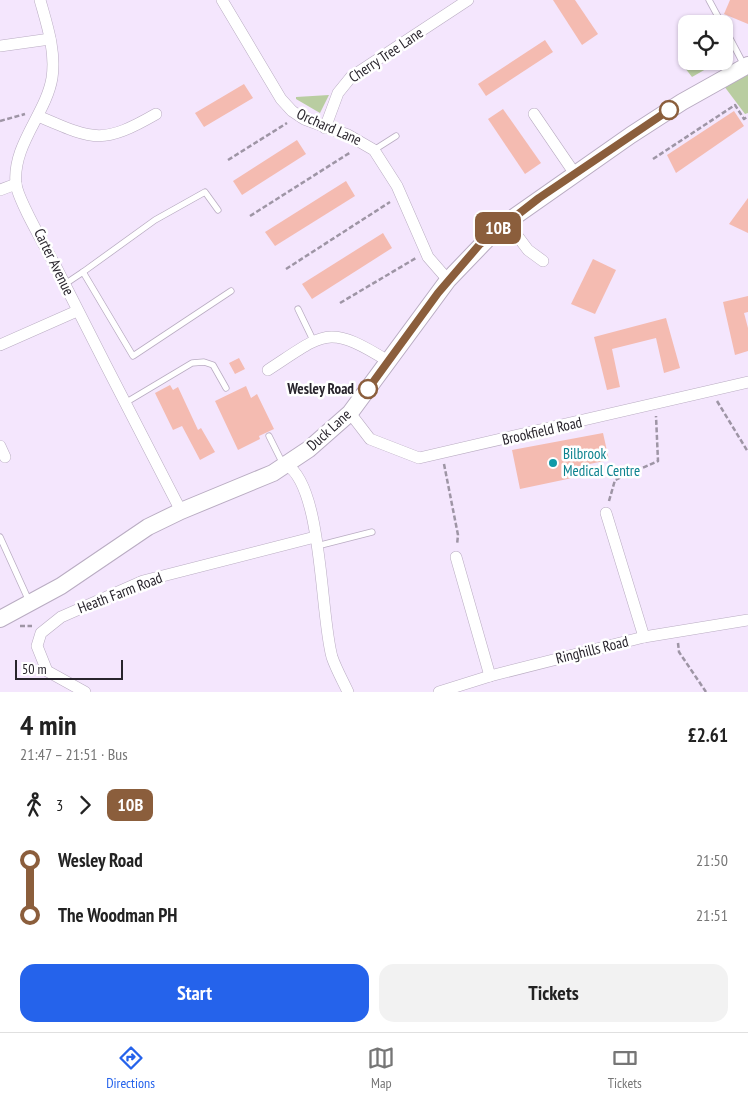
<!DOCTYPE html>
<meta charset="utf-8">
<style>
:root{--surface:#fff;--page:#f2f2f2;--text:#222;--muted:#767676;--line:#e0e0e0;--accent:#2563eb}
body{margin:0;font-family:"PT Sans Narrow",sans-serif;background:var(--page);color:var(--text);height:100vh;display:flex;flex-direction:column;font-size:19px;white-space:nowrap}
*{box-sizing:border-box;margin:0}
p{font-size:16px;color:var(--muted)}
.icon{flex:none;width:28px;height:28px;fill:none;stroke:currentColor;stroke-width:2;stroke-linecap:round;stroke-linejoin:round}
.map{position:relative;height:692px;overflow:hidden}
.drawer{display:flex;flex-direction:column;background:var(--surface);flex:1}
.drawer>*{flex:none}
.badge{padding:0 10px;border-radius:8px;font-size:18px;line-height:32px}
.tools{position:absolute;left:678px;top:15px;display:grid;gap:10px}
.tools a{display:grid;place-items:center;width:55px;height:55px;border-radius:10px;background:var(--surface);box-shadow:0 1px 4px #0004;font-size:25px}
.scale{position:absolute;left:15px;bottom:12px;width:108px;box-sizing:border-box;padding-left:5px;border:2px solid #28242c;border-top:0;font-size:14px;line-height:18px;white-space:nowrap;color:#28242c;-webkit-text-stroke:4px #fff;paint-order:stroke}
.map>.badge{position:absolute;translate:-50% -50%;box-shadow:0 0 0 2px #fff}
.legs{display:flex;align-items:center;gap:8px;height:55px;padding:0 20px;font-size:16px}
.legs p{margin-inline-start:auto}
.overview{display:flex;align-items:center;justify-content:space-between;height:85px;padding:0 20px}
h1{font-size:28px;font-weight:600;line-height:38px}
.primary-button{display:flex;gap:10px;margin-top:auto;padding:10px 20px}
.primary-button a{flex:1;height:58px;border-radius:15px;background:var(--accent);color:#fff;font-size:20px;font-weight:600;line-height:58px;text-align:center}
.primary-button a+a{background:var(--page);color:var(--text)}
ul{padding:0 20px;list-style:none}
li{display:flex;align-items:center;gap:18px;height:55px;font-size:19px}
li i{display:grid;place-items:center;width:8px;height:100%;margin:0 6px;background:currentColor}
li i::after{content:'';width:12px;height:12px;margin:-6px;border:4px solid;border-radius:50%;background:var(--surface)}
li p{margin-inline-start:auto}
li:first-child i{background:linear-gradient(#0000 50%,currentColor 0)}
li:last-child i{background:linear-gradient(currentColor 50%,#0000 0)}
.tab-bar{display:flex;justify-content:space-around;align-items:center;height:70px;border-top:1px solid var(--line);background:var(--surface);font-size:14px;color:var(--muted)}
.tab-bar a{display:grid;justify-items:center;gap:2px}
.tab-bar .current{color:var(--accent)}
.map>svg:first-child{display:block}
.green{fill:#b9cda1}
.building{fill:#f4bbb1}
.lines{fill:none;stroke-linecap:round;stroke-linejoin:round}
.lane-casing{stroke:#b9acc2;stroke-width:7}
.street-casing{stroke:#b9acc2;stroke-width:12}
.secondary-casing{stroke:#b9acc2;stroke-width:18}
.path{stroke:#9e95a5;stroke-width:2.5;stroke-dasharray:5 2.5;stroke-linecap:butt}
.lane{stroke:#fff;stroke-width:5.5}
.street{stroke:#fff;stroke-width:11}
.secondary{stroke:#fff;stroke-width:16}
.line-1-casing{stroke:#fff;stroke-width:11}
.line-1{stroke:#8b5e3c;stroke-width:8}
.stop-1-dot{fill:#fff;stroke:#8b5e3c;stroke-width:2.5}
.culture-dot{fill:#0f9aa8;stroke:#fff;stroke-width:2}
.labels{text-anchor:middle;stroke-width:5;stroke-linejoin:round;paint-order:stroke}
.street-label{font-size:15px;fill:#28242c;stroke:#fff}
.stop-label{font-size:15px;font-weight:bold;fill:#28242c;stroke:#fff;text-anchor:end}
.culture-label{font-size:15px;fill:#0d838f;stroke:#fff;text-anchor:start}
</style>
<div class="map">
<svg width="748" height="692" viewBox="0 0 748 692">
<rect width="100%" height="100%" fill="#f4e6fd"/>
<!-- green -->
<g class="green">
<polygon points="697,61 720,61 692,77 685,68"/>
<polygon points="748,71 748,113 745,114 724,86"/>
<polygon points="329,95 320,113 296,99 296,97"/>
</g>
<!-- building -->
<g class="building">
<polygon points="553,0 575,0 598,34 582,45"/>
<polygon points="730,0 748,0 748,24 724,14"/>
<polygon points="545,40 553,52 486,96 478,84"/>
<polygon points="244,84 253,98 204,127 195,113"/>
<polygon points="503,109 541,163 525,174 488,119"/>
<polygon points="734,111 744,126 676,173 667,155"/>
<polygon points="297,140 306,154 242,195 233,181"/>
<polygon points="346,181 355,196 275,246 265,232"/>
<polygon points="748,198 748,233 729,224"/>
<polygon points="383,233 392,248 312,299 302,284"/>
<polygon points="593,259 616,270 595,314 571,304"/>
<polygon points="748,296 748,312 744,313 748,328 748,351 735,355 723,302"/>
<polygon points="666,318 680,368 664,373 656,338 612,349 620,387 607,390 594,337"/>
<polygon points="239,358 245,369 235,374 229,363"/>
<polygon points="170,385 173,390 178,387 198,430 201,428 215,452 200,460 182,426 173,430 155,393"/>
<polygon points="246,386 251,398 257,394 274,429 259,436 260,439 238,450 215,401"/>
<polygon points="603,433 609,460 575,467 577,477 520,489 512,450"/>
</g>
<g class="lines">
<defs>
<g id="lane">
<polyline points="709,0 722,24"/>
<polyline points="724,27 744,65"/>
<polyline points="374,150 396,136"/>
<polyline points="83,272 155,220 205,192 218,210"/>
<polyline points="65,284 83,272 133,356 231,291"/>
<polyline points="298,309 313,340"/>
<polyline points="125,403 192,363 204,362 213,365 226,388"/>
<polyline points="269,436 280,458 286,464"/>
<polyline points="0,537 29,601"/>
<polyline points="317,546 372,532"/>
</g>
<g id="street">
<path d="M40,0C47,25 56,51 52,78C46,114 12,145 16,184C18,201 48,251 57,269C98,350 139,430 181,511"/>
<polyline points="222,0 281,99 292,111 304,119 348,135 374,150 397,186 428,257 448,280"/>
<polyline points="0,46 50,39"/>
<polyline points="534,114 575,174"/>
<path d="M38,116C94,140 102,145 156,114"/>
<polyline points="325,128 338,93 351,77 468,0"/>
<polyline points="0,190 16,184"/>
<polyline points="507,222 528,250 543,261"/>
<polyline points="0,345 77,311"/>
<path d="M268,370C325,333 327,323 388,361"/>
<polyline points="350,413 370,439 419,458 748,382"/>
<polyline points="0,446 5,457"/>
<path d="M287,465C323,488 320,614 332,657C336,669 343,681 348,692"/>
<polyline points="606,513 644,637"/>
<polyline points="456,557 490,676"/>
<polyline points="85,692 47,671 37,646 41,633 61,617 143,581 315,537"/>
<polyline points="439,692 490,676 644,637 748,620"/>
</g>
<polyline id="secondary" points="0,619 61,586 148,527 181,511 273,473 309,449 350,413 448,280 497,229 631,135 682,102 748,65"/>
</defs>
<!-- lane casing -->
<use href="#lane" class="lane-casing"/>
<!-- street casing -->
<use href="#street" class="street-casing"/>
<!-- secondary casing -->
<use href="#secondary" class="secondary-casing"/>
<!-- path -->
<g class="path">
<polyline points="0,121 25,114"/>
<polyline points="653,159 735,105 744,119 748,116"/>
<polyline points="228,160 287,123"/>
<polyline points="250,216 351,152"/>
<polyline points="286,269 390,202"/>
<polyline points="340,303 416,258"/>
<polyline points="717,401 748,452"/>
<polyline points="444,464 458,535 457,545"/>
<polyline points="609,501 615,480 658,461 656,416"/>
<polyline points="20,626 32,626"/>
<polyline points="678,643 679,652 706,692"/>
</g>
<!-- lane -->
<use href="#lane" class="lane"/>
<!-- street -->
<use href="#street" class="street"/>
<!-- secondary -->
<use href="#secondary" class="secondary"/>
</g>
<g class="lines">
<defs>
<polyline id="line-1" points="368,389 438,293 480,244 539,198 669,110"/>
</defs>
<!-- line-1 casing -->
<use href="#line-1" class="line-1-casing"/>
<!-- line-1 -->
<use href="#line-1" class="line-1"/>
</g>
<!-- markers -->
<g class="stop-1-dot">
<circle cx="669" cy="110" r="9"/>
<circle cx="368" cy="389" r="9"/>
</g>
<circle class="culture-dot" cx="553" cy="463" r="5"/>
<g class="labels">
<!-- street labels -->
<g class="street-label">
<text transform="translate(386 55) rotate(-34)" y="5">Cherry Tree Lane</text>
<text transform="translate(329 127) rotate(24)" y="5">Orchard Lane</text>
<text transform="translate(54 262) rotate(64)" y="5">Carter Avenue</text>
<text transform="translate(329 430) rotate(-42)" y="5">Duck Lane</text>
<text transform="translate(542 431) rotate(-13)" y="5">Brookfield Road</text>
<text transform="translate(120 593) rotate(-21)" y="5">Heath Farm Road</text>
<text transform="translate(592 650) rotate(-14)" y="5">Ringhills Road</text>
</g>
<!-- stop labels -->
<g class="stop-label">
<text x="354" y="394">Wesley Road</text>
</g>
<!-- culture labels -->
<g class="culture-label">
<text x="563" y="459">Bilbrook<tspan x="563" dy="17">Medical Centre</tspan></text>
</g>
</g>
</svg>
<div class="tools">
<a><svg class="icon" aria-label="locate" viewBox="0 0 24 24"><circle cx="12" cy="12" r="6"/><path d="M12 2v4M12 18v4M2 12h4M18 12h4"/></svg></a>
</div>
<div class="scale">50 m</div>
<b class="badge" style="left:498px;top:228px;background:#8b5e3c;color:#fff">10B</b>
</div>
<section class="drawer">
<div class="overview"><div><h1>4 min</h1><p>21:47 – 21:51 · Bus</p></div><b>£2.61</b></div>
<div class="legs"><svg class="icon" aria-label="walk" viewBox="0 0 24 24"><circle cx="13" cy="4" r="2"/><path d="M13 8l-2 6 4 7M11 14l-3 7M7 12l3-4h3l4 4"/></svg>3<svg class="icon" aria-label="forward" viewBox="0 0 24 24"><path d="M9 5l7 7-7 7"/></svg><b class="badge" style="background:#8b5e3c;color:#fff">10B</b></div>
<ul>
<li><i style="color:#8b5e3c"></i><b>Wesley Road</b><p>21:50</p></li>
<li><i style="color:#8b5e3c"></i><b>The Woodman PH</b><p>21:51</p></li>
</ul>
<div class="primary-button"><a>Start</a><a>Tickets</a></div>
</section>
<nav class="tab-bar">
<a class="current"><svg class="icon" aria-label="directions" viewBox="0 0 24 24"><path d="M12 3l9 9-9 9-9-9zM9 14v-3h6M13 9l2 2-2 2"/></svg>Directions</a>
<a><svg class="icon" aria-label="map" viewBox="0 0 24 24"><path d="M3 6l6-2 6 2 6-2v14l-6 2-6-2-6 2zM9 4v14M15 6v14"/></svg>Map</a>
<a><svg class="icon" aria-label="tickets" viewBox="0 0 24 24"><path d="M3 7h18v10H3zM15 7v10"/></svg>Tickets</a>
</nav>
